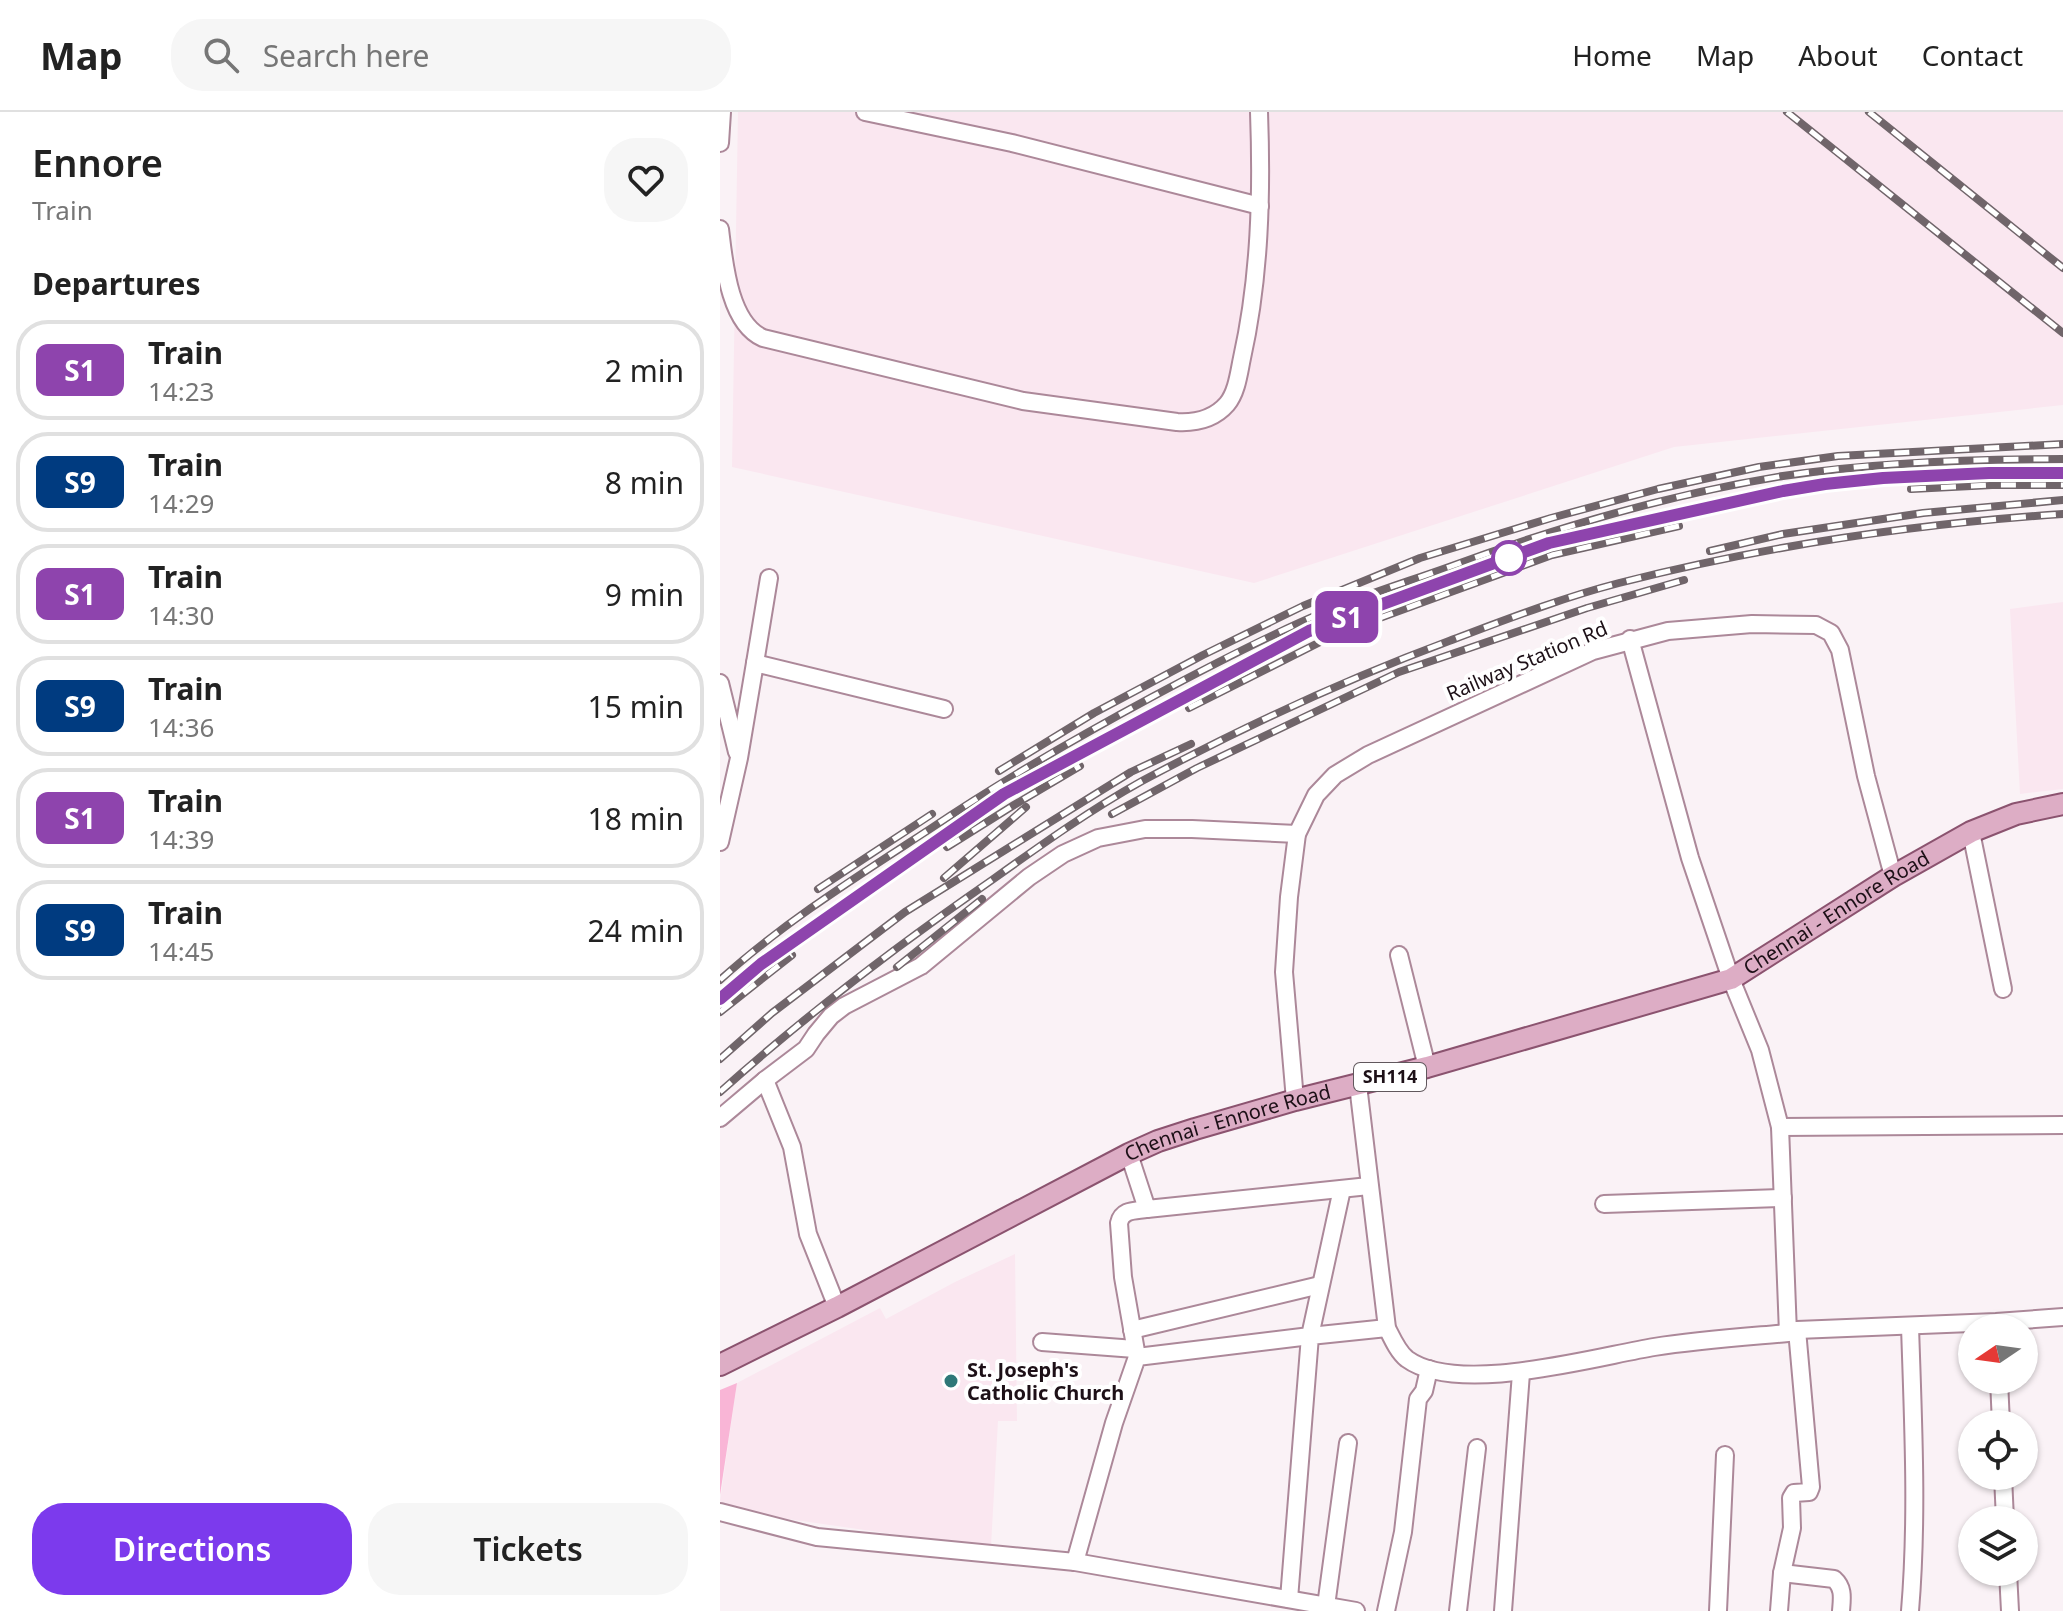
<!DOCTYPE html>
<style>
:root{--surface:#fff;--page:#f6f6f6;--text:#222;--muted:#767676;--line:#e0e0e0;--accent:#7c3aed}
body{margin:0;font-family:"Noto Sans",sans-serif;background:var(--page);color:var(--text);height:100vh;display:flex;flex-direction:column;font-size:30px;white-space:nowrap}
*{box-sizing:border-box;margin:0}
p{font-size:26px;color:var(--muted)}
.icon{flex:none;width:44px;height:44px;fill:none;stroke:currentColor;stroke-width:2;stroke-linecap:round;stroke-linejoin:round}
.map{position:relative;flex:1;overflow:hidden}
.details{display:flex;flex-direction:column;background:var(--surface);width:720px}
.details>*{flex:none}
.badge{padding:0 16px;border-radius:12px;font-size:28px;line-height:52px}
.needle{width:52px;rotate:257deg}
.tools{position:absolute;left:1238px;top:1202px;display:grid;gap:16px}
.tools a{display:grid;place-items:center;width:80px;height:80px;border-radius:50%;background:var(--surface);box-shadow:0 2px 6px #0004;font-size:40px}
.map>.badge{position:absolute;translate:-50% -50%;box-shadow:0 0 0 4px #fff}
h2{padding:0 32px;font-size:30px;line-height:72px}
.round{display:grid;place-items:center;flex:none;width:84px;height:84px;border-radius:32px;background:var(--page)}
.summary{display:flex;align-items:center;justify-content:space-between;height:136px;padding:0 32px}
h1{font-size:38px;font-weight:600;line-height:60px}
.primary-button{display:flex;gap:16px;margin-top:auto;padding:16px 32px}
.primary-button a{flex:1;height:92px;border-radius:32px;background:var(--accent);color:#fff;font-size:32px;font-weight:600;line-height:92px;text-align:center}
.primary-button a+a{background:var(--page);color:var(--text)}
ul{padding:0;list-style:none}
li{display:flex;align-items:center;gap:24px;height:100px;margin:0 16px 12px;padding:0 16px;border:4px solid var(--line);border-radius:32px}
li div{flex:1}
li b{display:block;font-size:30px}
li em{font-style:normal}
li .badge{min-width:88px;font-weight:700;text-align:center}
header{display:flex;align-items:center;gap:48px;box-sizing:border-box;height:112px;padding:0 40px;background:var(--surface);border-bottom:2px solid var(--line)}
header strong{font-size:38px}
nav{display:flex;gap:44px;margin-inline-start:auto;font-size:28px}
.search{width:560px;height:72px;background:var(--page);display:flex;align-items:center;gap:20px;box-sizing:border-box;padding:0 28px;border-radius:32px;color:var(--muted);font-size:30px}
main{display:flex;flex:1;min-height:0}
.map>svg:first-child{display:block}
.built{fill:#fae7f0}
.green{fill:#f9b5d6}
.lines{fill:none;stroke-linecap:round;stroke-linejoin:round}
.minor-casing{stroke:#ac8899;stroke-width:20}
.major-casing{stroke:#8b536f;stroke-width:24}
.minor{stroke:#fff;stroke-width:16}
.major{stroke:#ddadc5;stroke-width:20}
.rail-casing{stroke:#70656a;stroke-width:8}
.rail{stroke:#fff;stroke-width:5;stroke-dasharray:15;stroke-linecap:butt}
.line-casing{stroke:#fff;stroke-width:18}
.line{stroke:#8e44ad;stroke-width:12}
.stop-dot{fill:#fff;stroke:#8e44ad;stroke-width:4}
.poi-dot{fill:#2f7878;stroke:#fff;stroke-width:3}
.labels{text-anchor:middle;stroke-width:8;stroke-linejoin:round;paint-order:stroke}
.shield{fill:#fff;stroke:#61585d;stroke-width:2}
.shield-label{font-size:18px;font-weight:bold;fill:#1d1017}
.street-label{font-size:20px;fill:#1d1017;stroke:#fff}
.poi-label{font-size:20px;font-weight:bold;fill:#1d1017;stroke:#fff;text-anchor:start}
</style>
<header>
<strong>Map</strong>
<div class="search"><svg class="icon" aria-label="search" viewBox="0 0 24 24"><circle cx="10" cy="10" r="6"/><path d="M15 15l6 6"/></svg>Search here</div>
<nav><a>Home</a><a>Map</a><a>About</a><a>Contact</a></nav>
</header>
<main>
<section class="details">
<div class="summary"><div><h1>Ennore</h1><p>Train</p></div><a class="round"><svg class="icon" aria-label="heart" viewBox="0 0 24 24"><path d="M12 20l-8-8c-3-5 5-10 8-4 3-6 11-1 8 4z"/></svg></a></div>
<h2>Departures</h2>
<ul>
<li><span class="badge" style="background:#8e44ad;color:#fff">S1</span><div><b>Train</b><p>14:23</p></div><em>2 min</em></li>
<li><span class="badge" style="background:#003b80;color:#fff">S9</span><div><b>Train</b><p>14:29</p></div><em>8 min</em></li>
<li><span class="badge" style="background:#8e44ad;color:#fff">S1</span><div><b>Train</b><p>14:30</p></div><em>9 min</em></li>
<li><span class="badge" style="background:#003b80;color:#fff">S9</span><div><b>Train</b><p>14:36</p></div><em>15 min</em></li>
<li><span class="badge" style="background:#8e44ad;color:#fff">S1</span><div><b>Train</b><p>14:39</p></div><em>18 min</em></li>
<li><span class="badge" style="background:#003b80;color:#fff">S9</span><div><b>Train</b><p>14:45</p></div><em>24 min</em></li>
</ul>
<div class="primary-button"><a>Directions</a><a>Tickets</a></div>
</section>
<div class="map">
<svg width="1343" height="1499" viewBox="0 0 1343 1499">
<rect width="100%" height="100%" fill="#faf2f6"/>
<!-- built -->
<g class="built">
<polygon points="18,0 1343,0 1343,293 954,335 534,471 12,355"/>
<polygon points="1343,490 1343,677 1300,682 1290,497"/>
<polygon points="295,1142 297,1309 278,1309 271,1434 236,1431 40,1403 9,1394 0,1389 17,1271 160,1196 166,1207 235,1170"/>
</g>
<!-- green -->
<polygon class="green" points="17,1271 0,1383 0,1278"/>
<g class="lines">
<defs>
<g id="minor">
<polyline points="145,0 292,31 540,94"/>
<polyline points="0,31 2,0"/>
<path d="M0,117C4,150 9,211 43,226L303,289L457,310C475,311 494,307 507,292C517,280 519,260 522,246C540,165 542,82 539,0"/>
<polyline points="910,527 970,746 1011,867 1040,938 1060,1015 1068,1221"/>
<polyline points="35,551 49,466"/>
<polyline points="0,571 17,640"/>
<polyline points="1251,720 1283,877"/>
<polyline points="0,730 19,646 35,551 224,597"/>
<polyline points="679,843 707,955"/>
<polyline points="45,968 72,1035 88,1122 117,1195"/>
<path d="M638,973L667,1216C672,1226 678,1240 687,1247C738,1284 874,1245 934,1235C978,1228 1023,1225 1068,1221L1077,1218L1276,1210L1343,1205"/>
<polyline points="575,988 564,860 569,785 577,722 596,683 615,663 648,643 873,539 948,519 1032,512 1096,513 1111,521 1120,538 1146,664 1173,764"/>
<polyline points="0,1006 45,968 86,937 96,922 111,904 124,894 201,854 309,765 343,742 378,726 425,717 472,717 577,722"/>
<polyline points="1060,1015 1343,1013"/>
<polyline points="409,1042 427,1097 649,1074"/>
<polyline points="884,1092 1063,1086"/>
<polyline points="412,1218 600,1173"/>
<polyline points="322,1230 415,1237"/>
<path d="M417,1245L403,1165L399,1111C402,1097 416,1099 427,1097"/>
<polyline points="1279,1268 1281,1312"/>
<polyline points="1283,1364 1285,1408"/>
<polyline points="0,1400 97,1425 355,1450 636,1499"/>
<polyline points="355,1450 394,1311 417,1245 590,1224 622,1077"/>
<polyline points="1288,1460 1290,1499"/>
<path d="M1062,1461L1114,1467C1124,1476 1122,1486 1121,1499"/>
<polyline points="569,1487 590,1224 667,1216"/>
<polyline points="606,1494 628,1331"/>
<polyline points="666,1499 683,1420 698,1287 704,1279 709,1257"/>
<polyline points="738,1499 757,1336"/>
<polyline points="783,1499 801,1261"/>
<polyline points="998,1499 1005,1343"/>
<polyline points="1059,1499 1062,1461 1072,1416 1071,1386 1074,1381 1089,1380 1091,1375 1077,1218"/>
<path d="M1190,1499C1198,1404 1193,1309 1190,1214"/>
</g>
<g id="major">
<path id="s1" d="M0,1253L117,1195L409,1042L438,1029L475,1017L575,988L707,955L1011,867L1173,764L1251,720L1296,702L1343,692"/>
</g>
</defs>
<!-- minor casing -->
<use href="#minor" class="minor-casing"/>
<!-- major casing -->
<use href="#major" class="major-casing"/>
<!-- minor -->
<use href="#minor" class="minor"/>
<!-- major -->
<use href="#major" class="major"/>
<defs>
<g id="rail">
<polyline points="1067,0 1343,221"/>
<polyline points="1149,0 1343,156"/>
<polyline points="1191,377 1272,373 1343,373"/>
<polyline points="990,439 1063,422 1203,401 1343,388"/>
<polyline points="469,596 616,522 832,443 959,414"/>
<polyline points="279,659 374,601 483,543 583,494 700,446 831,406 938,377 1039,355 1118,344 1343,332"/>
<polyline points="392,702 477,656 679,560 867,496 964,468"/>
<polyline points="227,735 294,693 360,654"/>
<polyline points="224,766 306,695"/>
<polyline points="98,777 212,702"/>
<polyline points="177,855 262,787"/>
<path d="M0,868C64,810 138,764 210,717C281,669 356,626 432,585C488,555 545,525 604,500C644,483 687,470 729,455C835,416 951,382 1063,364C1155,350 1250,347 1343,347"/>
<polyline points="0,887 41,852 284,682 589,519 829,431 1063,379 1105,372 1163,366 1269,361 1343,361"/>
<polyline points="0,900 72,843"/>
<polyline points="0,947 52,901 185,800 411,660 471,632"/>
<path d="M0,980C86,903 178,833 272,768C321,733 370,698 422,669C521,616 624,568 729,529C785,508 841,486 899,471C1045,434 1193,412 1343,402"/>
</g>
</defs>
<!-- rail casing -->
<use href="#rail" class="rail-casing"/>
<!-- rail -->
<use href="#rail" class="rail"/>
</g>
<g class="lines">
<defs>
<polyline id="line" points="0,887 41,852 284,682 589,519 829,431 1063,379 1105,372 1163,366 1269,361 1343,361"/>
</defs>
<!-- line casing -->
<use href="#line" class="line-casing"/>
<!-- line -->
<use href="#line" class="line"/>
</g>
<!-- markers -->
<circle class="stop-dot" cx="789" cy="446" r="16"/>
<circle class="poi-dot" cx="231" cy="1269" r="8"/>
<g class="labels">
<!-- shield labels -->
<rect class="shield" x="634" y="951" width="72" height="28" rx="6"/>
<g class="shield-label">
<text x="670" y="971">SH114</text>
</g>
<!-- street labels -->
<g class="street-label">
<text transform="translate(807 549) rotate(-23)" y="7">Railway Station Rd</text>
<text dy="7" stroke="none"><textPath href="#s1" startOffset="1212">Chennai - Ennore Road</textPath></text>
<text dy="7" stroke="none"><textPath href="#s1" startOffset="564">Chennai - Ennore Road</textPath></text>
</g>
<!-- poi labels -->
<g class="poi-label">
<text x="247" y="1265">St. Joseph's<tspan x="247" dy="23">Catholic Church</tspan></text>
</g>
</g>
</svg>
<div class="tools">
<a><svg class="needle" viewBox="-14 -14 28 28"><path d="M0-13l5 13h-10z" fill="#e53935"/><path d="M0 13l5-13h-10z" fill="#767676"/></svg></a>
<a><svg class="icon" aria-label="locate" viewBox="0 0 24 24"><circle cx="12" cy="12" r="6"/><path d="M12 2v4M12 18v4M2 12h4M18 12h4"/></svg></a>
<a><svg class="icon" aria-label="layers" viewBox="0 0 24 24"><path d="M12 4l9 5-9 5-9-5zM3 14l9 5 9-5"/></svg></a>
</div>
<b class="badge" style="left:627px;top:505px;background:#8e44ad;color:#fff">S1</b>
</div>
</main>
